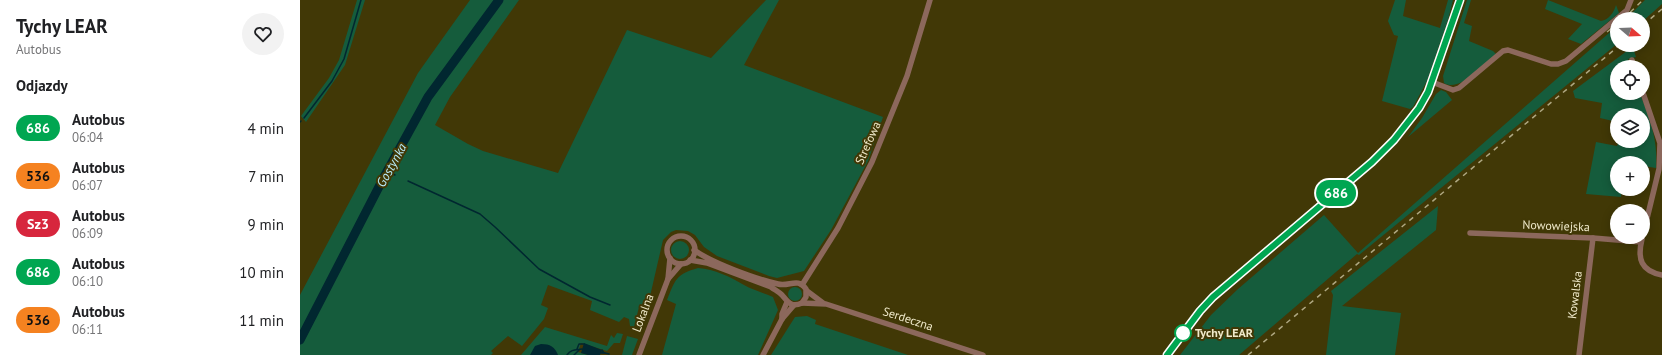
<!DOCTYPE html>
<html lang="pl">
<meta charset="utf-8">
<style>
:root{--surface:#fff;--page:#f2f2f2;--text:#202124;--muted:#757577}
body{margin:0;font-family:"PT Sans",sans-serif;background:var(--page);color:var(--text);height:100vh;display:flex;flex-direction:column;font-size:15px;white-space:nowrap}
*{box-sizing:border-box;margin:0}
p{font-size:13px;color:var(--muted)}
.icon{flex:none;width:22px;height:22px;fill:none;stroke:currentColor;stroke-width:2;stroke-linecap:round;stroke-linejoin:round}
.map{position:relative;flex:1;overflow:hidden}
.sheet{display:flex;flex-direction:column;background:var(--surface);width:300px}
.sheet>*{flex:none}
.badge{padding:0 8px;border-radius:13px;font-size:14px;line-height:26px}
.needle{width:26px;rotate:109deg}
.buttons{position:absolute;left:1310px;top:12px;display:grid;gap:8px}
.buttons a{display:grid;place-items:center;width:40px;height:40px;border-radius:50%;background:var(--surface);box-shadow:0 2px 10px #0003;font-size:20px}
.map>.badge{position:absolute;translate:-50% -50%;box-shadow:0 0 0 2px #fff}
h2{padding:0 16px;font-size:15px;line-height:36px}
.round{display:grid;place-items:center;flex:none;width:42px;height:42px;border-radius:21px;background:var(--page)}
.overview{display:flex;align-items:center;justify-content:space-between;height:68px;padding:0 16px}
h1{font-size:19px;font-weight:600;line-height:30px}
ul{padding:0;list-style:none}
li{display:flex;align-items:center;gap:12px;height:48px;padding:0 16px}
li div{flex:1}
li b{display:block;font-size:15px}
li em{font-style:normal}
li .badge{min-width:44px;font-weight:700;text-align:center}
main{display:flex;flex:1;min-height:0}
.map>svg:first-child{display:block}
.green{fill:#155c3c}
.water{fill:#012730}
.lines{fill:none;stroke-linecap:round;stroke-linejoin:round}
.stream{stroke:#012730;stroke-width:1.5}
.river{stroke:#012730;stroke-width:9}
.minor{stroke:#8c685c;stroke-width:5.5}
.rail{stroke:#afa882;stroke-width:1.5;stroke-dasharray:5 5;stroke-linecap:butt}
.line-casing{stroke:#fff;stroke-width:9}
.line{stroke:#00a651;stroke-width:6}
.stop-dot{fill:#fff;stroke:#00a651;stroke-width:2}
.labels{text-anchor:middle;stroke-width:4;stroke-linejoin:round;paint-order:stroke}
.street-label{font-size:12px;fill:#f0eacb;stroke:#413806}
.stop-label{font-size:12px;font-weight:bold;fill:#f0eacb;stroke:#413806;text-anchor:start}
.water-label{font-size:13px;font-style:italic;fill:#b9edfd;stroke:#413806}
</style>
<main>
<section class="sheet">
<div class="overview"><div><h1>Tychy LEAR</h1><p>Autobus</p></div><a class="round"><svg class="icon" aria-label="heart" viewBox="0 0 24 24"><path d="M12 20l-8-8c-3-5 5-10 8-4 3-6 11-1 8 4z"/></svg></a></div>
<h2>Odjazdy</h2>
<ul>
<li><span class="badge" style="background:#00a651;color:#fff">686</span><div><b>Autobus</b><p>06:04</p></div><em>4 min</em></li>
<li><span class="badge" style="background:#f58220;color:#111">536</span><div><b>Autobus</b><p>06:07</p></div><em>7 min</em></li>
<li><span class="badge" style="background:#d7263d;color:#fff">Sz3</span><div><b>Autobus</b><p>06:09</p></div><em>9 min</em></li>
<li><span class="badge" style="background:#00a651;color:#fff">686</span><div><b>Autobus</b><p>06:10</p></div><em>10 min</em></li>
<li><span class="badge" style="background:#f58220;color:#111">536</span><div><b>Autobus</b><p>06:11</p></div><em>11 min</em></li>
</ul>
</section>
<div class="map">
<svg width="1362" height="355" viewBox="0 0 1362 355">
<rect width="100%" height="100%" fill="#413806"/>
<!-- green -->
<g class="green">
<polygon points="57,0 65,0 45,65 6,122 1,116 29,78 39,60"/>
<polygon points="170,0 219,0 150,97 135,125 168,144 183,151 258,173 327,30 411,58 466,0 479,0 444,65 583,117 568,161 531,230 504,271 477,278 469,276 417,256 404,247 395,235 388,231 376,230 371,232 363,240 348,305 339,307 334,327 330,326 329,319 324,317 319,322 290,310 292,301 248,285 241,305 248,308 244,319 222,346 208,336 191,351 193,353 191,355 0,355 0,295 118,73 130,56"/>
<polygon points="1095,0 1106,0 1103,16 1140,28 1148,0 1153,0 1148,20 1127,81 1113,107 1110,109 1082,101 1098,36 1094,35 1088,21"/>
<path d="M1167,0H1171L1164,23L1172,26L1169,41L1193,51L1196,54C1185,64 1159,93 1144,83L1143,76Z"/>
<path d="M1248,0L1301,21C1309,20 1314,12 1316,5L1319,13L1281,44L1268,39L1282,24L1245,9Z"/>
<polygon points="1345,0 1362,0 1362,4 1343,21 1343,19 1329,19 1329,16"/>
<polygon points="1317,26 1317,44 1059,255 1057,254 939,355 880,355 911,315 938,289 1024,215 1058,253"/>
<path d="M1335,45H1338L1334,51L1336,57L1328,59L1331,67H1317V93H1340C1350,121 1358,138 1356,168L1343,166V163H1317V189H1322L1321,197L1286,194L1296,142L1317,146L1319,141H1343V115H1317V122L1300,118L1302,103L1275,98L1273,91Z"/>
<polygon points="1141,90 1146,92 1152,100 1108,137 1122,118 1136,94"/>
<polygon points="1138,206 1136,230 1042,306 1101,313 1095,355 1026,355 1033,295 1031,291"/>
<circle cx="380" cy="250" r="9"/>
<path d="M398,268C415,269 430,277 444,285C453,290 464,293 473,297L478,310L458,355H362L376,304L367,300C375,280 376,274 398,268Z"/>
<circle cx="495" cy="294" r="7"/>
<polygon points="507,316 516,320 515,324 608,355 471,355 495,317"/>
<polygon points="245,327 307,346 311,335 314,338 317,333 323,334 320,343 314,343 307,351 281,343 278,352 288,355 221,355"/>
<polygon points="327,336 338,339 332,355 322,355"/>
</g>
<!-- water -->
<g class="water">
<polygon points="284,343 302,350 300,355 288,355 281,353"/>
<path d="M241,344C250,344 255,347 258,355H230L235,346Z"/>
</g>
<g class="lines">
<!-- stream -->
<g class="stream">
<polyline points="4,118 32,81 44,59 61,0"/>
<polyline points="0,122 1,121"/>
<polyline points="87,171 95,175"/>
<polyline points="108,181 180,214 195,227 239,269 290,297 310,305"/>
<polyline points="277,349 279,344 284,344"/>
<polyline points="301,352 309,354"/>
<polyline points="301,353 304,353 302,350"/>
<path d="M267,355C271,349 276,350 282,349"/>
<polyline points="274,355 279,350"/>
</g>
<!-- river -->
<polyline class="river" points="0,340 84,177 128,97 199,0"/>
<!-- minor -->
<g class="minor">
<polyline points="1332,60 1334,67"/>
<polyline points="1132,82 1153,90 1159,88 1203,51 1208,50 1251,64 1258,64 1266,61 1327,10 1331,0"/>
<polyline points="1343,93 1360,143 1359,169 1343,235"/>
<polyline points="1170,233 1293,238 1341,242"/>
<circle cx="381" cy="250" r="14"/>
<path d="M1342,239C1337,259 1341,271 1362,275"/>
<path d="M390,260L407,263L471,287C475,290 479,292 482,295C488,302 491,308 502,303L506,297V289C498,277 489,287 478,284C456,279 412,263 394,250"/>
<polyline points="368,279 381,264"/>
<polyline points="502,285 538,228 572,162 607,76 630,0"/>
<polyline points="507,291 523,303"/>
<polyline points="502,303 526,304 683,355"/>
<polyline points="482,319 482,314 487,302"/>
<polyline points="339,355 368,279 370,258"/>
<polyline points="463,355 482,319 494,305"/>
<polyline points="867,355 900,311 913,297 1072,162 1103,130 1119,108 1128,92 1160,0"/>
<polyline points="1279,355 1293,238"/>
</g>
<!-- rail -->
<g class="rail">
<polyline points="1323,19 1343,0"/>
<polyline points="1343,25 1362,9"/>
<polyline points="1307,32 1317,24"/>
<polyline points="948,355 1320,45"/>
</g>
</g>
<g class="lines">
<defs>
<polyline id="line" points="867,355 900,311 913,297 1072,162 1094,140 1119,108 1128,92 1160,0"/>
</defs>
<!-- line casing -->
<use href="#line" class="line-casing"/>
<!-- line -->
<use href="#line" class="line"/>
</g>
<!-- markers -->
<circle class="stop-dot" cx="883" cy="333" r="8"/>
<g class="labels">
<!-- street labels -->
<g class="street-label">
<text transform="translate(568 143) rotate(-66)" y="4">Strefowa</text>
<text transform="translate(1256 226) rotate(2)" y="4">Nowowiejska</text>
<text transform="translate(1275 295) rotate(-83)" y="4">Kowalska</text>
<text transform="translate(343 313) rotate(-69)" y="4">Lokalna</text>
<text transform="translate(608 319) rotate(18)" y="4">Serdeczna</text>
</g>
<!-- stop labels -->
<g class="stop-label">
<text x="895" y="337">Tychy LEAR</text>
</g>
<!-- water labels -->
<g class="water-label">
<text transform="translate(91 165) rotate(-61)" y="5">Gostynka</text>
</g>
</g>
</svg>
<div class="buttons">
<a><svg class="needle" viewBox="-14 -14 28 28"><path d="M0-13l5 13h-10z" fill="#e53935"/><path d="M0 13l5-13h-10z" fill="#757577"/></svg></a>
<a><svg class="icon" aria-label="locate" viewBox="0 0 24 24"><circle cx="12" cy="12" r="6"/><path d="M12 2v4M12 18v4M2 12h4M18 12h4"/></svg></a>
<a><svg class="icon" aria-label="layers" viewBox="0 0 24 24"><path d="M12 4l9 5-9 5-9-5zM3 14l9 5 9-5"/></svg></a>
<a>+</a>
<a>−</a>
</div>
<b class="badge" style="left:1036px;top:193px;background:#00a651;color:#fff">686</b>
</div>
</main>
